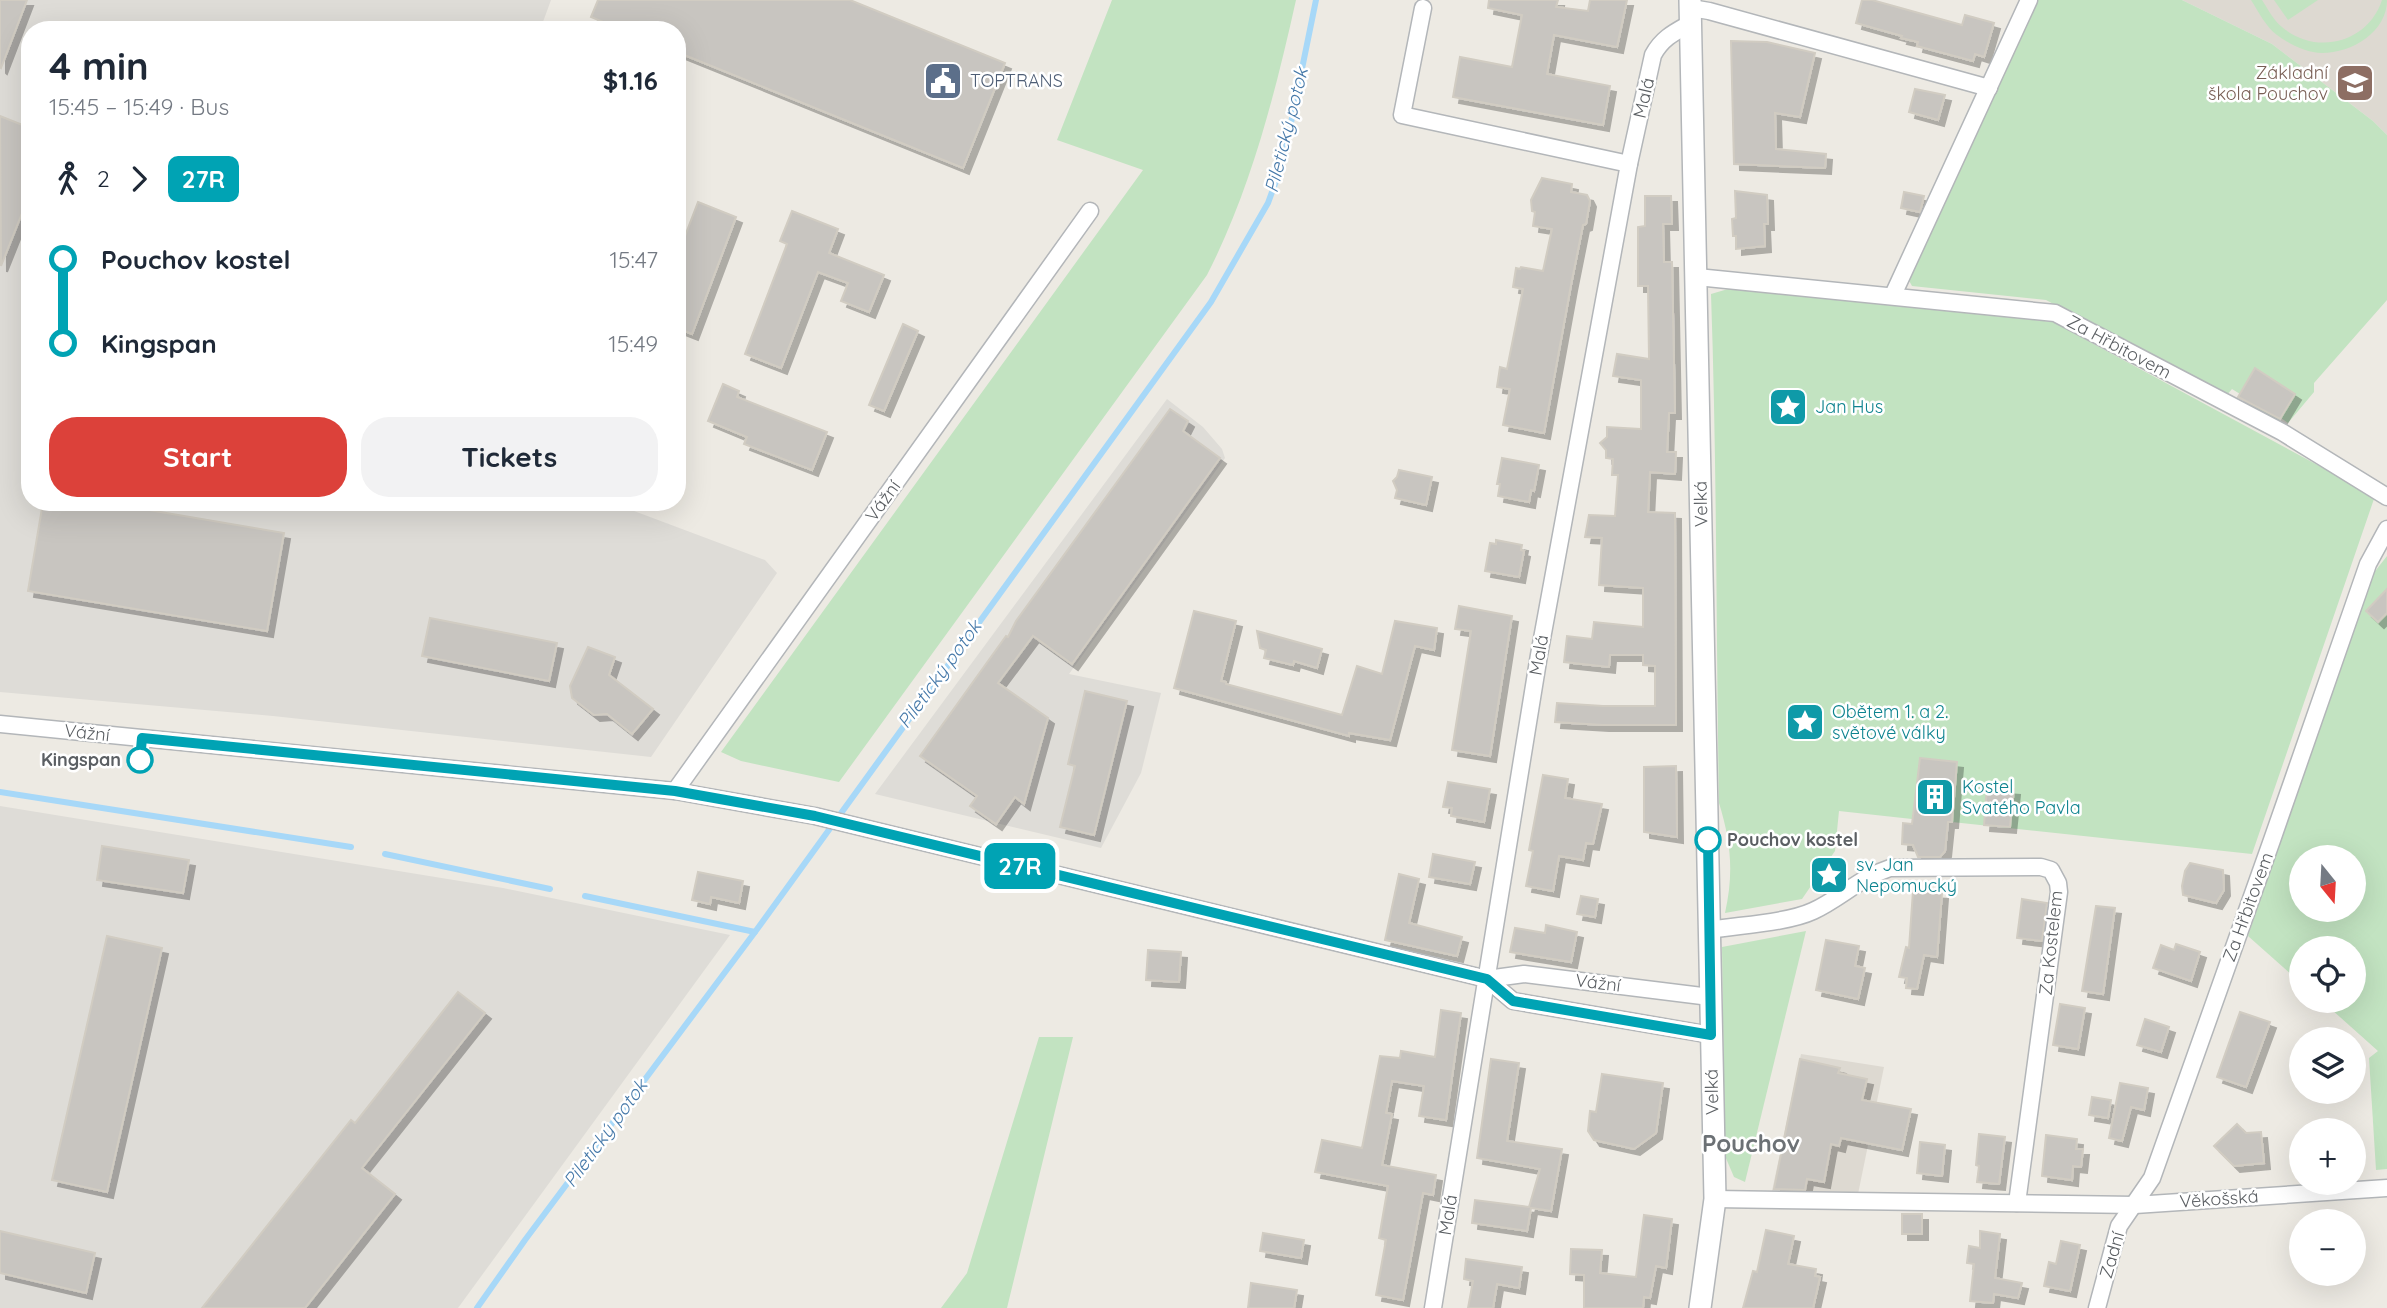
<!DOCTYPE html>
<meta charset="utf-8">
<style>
:root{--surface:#fff;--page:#f2f2f3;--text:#1f2937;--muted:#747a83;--accent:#dc413a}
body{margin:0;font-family:Quicksand,sans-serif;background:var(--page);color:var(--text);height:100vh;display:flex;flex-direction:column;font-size:26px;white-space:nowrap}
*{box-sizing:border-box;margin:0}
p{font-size:23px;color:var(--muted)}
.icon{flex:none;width:38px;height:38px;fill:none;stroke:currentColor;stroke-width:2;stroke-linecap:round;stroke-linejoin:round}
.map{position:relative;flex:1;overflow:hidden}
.panel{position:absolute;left:21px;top:21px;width:665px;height:490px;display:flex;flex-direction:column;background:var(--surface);border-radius:28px;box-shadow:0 7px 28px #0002}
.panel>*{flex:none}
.badge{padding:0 14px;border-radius:10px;font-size:24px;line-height:46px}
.needle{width:46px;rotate:162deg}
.fabs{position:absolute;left:2289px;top:845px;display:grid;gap:14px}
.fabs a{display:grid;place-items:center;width:77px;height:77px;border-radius:50%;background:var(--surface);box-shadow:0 7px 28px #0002;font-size:35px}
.map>.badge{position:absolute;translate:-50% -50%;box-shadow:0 0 0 4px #fff}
.legs{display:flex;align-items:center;gap:10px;height:77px;padding:0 28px;font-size:23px}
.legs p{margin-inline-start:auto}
.head{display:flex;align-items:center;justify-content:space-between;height:119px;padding:0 28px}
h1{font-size:38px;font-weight:700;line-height:52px}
.button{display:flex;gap:14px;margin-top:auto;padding:14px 28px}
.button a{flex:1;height:80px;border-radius:28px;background:var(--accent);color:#fff;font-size:28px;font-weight:700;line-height:80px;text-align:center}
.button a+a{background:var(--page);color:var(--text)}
ul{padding:0 28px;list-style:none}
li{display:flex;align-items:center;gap:24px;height:84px;font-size:26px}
li i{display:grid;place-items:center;width:10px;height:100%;margin:0 9px;background:currentColor}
li i::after{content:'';width:18px;height:18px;margin:-9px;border:5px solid;border-radius:50%;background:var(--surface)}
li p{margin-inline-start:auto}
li:first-child i{background:linear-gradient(#0000 50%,currentColor 0)}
li:last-child i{background:linear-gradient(currentColor 50%,#0000 0)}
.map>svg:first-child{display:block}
.industrial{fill:#dedcd7}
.education{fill:#ddd9d1}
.green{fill:#c2e3c1;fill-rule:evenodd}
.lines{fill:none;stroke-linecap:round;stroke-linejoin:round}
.stream{stroke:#a7d8f8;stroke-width:6}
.building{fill:#c8c5c0;stroke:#d1ccc2;stroke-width:2;filter:url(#shadow)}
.minor-casing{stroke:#b3b6b9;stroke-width:19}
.tertiary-casing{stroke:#b3b6b9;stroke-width:24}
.minor{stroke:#fff;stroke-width:16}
.tertiary{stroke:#fff;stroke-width:21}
.line-1-casing{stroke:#fff;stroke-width:16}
.line-1{stroke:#00a3b4;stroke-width:10}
.stop-1-dot{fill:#fff;stroke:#00a3b4;stroke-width:3.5}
.labels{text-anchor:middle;stroke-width:5;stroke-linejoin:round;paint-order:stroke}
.education-label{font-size:18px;fill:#785e54;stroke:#fff;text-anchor:end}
.service-label{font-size:18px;fill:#4e5e75;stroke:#fff;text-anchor:start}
.street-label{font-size:18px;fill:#5b5f63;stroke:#fff}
.culture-label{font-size:18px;fill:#0d838f;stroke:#fff;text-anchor:start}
.stop-label{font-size:18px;font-weight:bold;fill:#5b5f63;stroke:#fff;text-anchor:end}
.water-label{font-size:19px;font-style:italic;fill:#4679a9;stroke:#fff}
.district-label{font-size:24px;font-weight:bold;fill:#6c7175;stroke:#fff}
</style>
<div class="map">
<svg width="2387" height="1308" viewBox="0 0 2387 1308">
<defs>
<filter id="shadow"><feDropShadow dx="6" dy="6" stdDeviation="0" flood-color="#0004"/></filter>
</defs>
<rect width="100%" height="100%" fill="#edeae3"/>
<!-- industrial -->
<g class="industrial">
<polygon points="0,0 551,0 540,30 30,30 30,502 610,502 765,560 777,573 651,757 273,716 0,692"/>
<polygon points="1167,399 1203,427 1222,449 1225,458 1069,674 1161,693 1141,773 1101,848 875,794"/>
<polygon points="0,806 503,888 730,935 458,1308 0,1308"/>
</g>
<!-- education -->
<g class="education">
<polygon points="2182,0 2387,0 2387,135 2373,121 2272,44"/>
<polygon points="1801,1054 1884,1067 1858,1194 1807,1196 1772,1191"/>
</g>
<!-- green -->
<g class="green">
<path d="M1112,0H1296C1275,94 1251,189 1207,275L839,782L741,761L721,752L1143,170L1057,140Z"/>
<polygon points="2035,0 2182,0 2272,44 2373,121 2387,135 2387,300 2314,383 2314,392 2288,423 2281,418 2279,422 2238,397 2240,394 2232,389 2226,396 2046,300 1912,286 1907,277"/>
<path d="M2251,0H2262C2268,9 2274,21 2282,27C2316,56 2368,43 2382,0H2387C2387,32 2352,53 2322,53C2307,53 2289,44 2277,35C2266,27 2258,11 2251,0Z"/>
<polygon points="2274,0 2318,0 2288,20"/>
<path d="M1728,289L2053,322L2375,496L2252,854L1952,822L1957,774L1919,770L1912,819L1839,811L1835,851L1802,899L1725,913C1734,873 1731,842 1719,803C1716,633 1717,464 1711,294Z"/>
<path d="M2387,556V1169L2376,1170L2369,1058L2378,1051L2322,1001H2354V948H2301V983L2248,936L2365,584ZM2301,858H2354V910H2301Z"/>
<polygon points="1806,931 1745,1182 1734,1177 1725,1156 1722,947"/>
<polygon points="1039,1037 1073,1037 1007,1308 941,1308 967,1273"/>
</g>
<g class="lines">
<!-- stream -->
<g class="stream">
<polyline points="0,792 351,847"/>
<polyline points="385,854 550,889"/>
<polyline points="585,896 755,932"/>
<polyline points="477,1308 525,1240 755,932 1211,302 1268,203 1283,162 1316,0"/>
</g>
</g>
<!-- building -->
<g class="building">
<polygon points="0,0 27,0 1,68 0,67"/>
<polygon points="598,0 850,0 1005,63 963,168 677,52 677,30 622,30 591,17"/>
<polygon points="1489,0 1558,0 1556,7 1588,11 1590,0 1627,0 1617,47 1554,35 1547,74 1610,86 1603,125 1453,97 1460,57 1512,67 1522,15 1488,8"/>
<polygon points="1862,0 1872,0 1962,25 1965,15 1994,23 1984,57 1975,54 1973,61 1917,46 1918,42 1901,38 1902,36 1856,23"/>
<polygon points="1731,41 1767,42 1815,53 1800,117 1775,113 1776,149 1826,154 1825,168 1734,164"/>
<polygon points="1915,89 1945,95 1938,120 1909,112"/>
<polygon points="0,116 30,128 30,193 1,266"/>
<polygon points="1542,178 1572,184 1571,192 1587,195 1590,201 1586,224 1583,225 1571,285 1544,433 1503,425 1510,389 1497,387 1500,367 1507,369 1523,289 1513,287 1516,268 1520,269 1521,267 1543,271 1552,229 1533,226 1535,212 1532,211 1531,200"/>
<polygon points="1735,191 1767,195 1768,224 1764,224 1765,246 1736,249 1736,236 1733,236 1732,219 1736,218"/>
<polygon points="1904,192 1924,196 1920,212 1901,208"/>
<polygon points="1645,196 1671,196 1672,224 1663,224 1664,262 1672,262 1675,413 1669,413 1667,452 1676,452 1675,474 1650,472 1648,512 1675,513 1676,725 1603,725 1555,722 1557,703 1603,706 1655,706 1655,666 1643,665 1643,655 1610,655 1609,667 1564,662 1567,636 1592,639 1594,622 1643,627 1643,588 1599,585 1602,538 1585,537 1589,515 1615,516 1618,475 1612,475 1613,459 1606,458 1606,450 1600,443 1607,437 1607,427 1641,429 1641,380 1613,376 1617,354 1649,359 1648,286 1638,286 1638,227 1645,226"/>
<polygon points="698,202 736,217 692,334 677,328 677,257"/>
<polygon points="792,211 838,229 829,253 884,275 869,312 841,301 848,283 818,272 781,368 745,354 787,244 780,241"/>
<polygon points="903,324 918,331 884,411 869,405"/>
<polygon points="2255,368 2295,394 2280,419 2238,397"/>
<polygon points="723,384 739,391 737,397 827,432 812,470 744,444 747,437 708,421"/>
<polygon points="1170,409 1188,421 1183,431 1220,458 1072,664 1033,636 998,683 1048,718 1024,804 1015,797 996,824 970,806 977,796 920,756 1006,636 1008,637 1016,621"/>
<polygon points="1502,458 1539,465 1534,491 1531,490 1529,502 1498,496 1500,484 1497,484"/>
<polygon points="1399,470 1432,477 1426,505 1395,498 1397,490 1393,481 1397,477"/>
<polygon points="43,502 102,502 284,533 267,631 28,591"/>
<polygon points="1496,540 1522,545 1521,550 1524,551 1519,577 1485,571 1490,543 1496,544"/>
<polygon points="2387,589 2387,613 2378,622 2366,611"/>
<polygon points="1459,606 1512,616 1490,756 1452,750 1471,631 1455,629"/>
<polygon points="1194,611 1236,621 1221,681 1226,682 1226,684 1342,715 1357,666 1382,674 1395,621 1437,628 1434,650 1415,646 1390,740 1349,733 1349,736 1174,688"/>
<polygon points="430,618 557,643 549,681 422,656"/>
<polygon points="1257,631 1322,649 1317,668 1294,661 1293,665 1264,658 1266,650 1260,648"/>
<polygon points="588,647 615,657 609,675 653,709 632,734 607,714 594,715 572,698 570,686"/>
<polygon points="1085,691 1127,701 1094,835 1060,827 1075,766 1068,764"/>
<polygon points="1920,758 1957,762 1952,822 1948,822 1945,851 1940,857 1918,857 1913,845 1902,844 1903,823 1912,824"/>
<polygon points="1676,766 1677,837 1644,832 1644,767"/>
<polygon points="1543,775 1568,779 1565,798 1602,804 1593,844 1586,843 1583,860 1559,856 1553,891 1526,886 1533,851 1529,850"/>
<polygon points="1448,782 1490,789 1484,822 1451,816 1452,808 1443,807"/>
<polygon points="1987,787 2014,789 2010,827 1984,825"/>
<polygon points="102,846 189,860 183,893 97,880"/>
<polygon points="1433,854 1475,862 1470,884 1429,877"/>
<polygon points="2190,863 2223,870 2224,890 2216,903 2183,895 2182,886 2185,871"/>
<polygon points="698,872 743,881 739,903 711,897 710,904 692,900"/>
<polygon points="1399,874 1419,879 1409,923 1462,937 1457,956 1385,940"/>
<polygon points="1913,891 1942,893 1937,957 1924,955 1917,989 1906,988 1907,978 1899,977 1906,947 1909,948"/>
<polygon points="1581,896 1598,899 1595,917 1577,914"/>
<polygon points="2022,899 2047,903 2042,941 2017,938"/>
<polygon points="2096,906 2115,908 2103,994 2082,991"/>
<polygon points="1546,925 1577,932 1571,962 1510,952 1515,928 1545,933"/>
<polygon points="107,936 162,948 107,1192 52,1180"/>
<polygon points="1826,940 1859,946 1855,966 1865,968 1858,999 1816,990"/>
<polygon points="2176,944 2200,952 2191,981 2153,968 2161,945 2174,950"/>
<polygon points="1148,950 1181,952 1179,982 1146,980"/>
<polygon points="458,992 485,1013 362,1168 395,1194 305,1308 202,1308 351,1120 355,1123"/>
<polygon points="2060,1004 2085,1008 2078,1049 2053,1045"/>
<polygon points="1441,1010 1461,1013 1446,1120 1419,1116 1424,1086 1392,1081 1386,1113 1392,1114 1382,1165 1436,1175 1433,1195 1423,1193 1403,1300 1376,1295 1386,1240 1379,1238 1388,1186 1315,1172 1322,1140 1362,1148 1380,1056 1400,1058 1401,1051 1435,1057"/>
<polygon points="2240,1012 2270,1022 2246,1087 2217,1077"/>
<polygon points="2145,1019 2169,1027 2161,1052 2137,1045"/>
<polygon points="1491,1059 1519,1063 1507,1141 1562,1149 1551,1211 1531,1208 1527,1231 1472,1223 1475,1200 1529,1207 1540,1169 1477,1158"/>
<polygon points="1800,1059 1840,1068 1838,1073 1867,1079 1862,1100 1911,1109 1902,1150 1841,1138 1839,1146 1831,1144 1824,1182 1807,1179 1805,1190 1774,1189"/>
<polygon points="1602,1074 1663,1083 1656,1133 1634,1149 1594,1140 1588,1131 1590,1111 1596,1112"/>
<polygon points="2120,1083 2148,1088 2144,1110 2131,1107 2122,1141 2109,1138"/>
<polygon points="2092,1097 2111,1100 2108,1118 2089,1115"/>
<polygon points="2237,1124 2246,1133 2261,1132 2264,1163 2234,1166 2214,1146"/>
<polygon points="1979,1134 2005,1137 1999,1184 1977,1182 1979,1166 1976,1165"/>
<polygon points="2046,1135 2077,1139 2076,1149 2083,1149 2081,1167 2073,1166 2072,1180 2042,1176"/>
<polygon points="1920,1142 1945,1145 1942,1176 1917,1173"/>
<rect x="1902" y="1214" width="20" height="20"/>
<polygon points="1644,1215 1672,1219 1666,1268 1656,1266 1650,1298 1644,1297 1643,1308 1584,1308 1584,1275 1570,1274 1571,1249 1602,1250 1600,1273 1636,1277"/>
<polygon points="1766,1230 1794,1236 1788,1264 1816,1269 1815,1276 1820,1277 1813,1308 1743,1308 1753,1271 1757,1272"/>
<polygon points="0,1231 95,1253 86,1293 0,1273"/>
<polygon points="1980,1231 2000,1234 1995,1278 2022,1283 2018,1298 1994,1294 1993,1303 1970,1301 1974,1264 1967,1263 1969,1246 1980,1248"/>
<polygon points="1263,1233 1304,1240 1301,1258 1260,1251"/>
<polygon points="2061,1241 2080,1245 2070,1291 2044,1286 2049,1262 2056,1264"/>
<polygon points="1466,1259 1522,1267 1519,1288 1497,1284 1493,1308 1468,1308 1473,1281 1464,1279"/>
<polygon points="1251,1283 1297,1290 1294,1308 1248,1308"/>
</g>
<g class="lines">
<defs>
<g id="minor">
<polyline points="1423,8 1402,115 1629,164"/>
<polyline points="1691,8 1709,11 1989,88"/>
<polyline points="1697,277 2055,313 2282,432 2387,497"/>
<polyline points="1893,295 2029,0"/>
<polyline points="0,724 675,791 815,816 1487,979 1524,974 1710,997"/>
<polyline points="675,791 1090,211"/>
<path d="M1710,930C1739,925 1787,923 1813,911C1841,898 1859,878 1890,868L2041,867L2051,870L2058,883L2059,892L2017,1203"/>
<polyline points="1487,979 1513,1001 1711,1035"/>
<polyline points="1715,1199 2135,1205 2387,1188"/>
<path d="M1433,1308L1539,655L1629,164L1653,55C1662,38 1675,32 1691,23"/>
<polyline points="2097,1308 2119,1226 2152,1178 2272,840 2368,564 2387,529"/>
</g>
<polyline id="tertiary" points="1690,0 1715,1199 1700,1308"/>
</defs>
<!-- minor casing -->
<use href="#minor" class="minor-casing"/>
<!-- tertiary casing -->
<use href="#tertiary" class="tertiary-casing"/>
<!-- minor -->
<use href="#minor" class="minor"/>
<!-- tertiary -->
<use href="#tertiary" class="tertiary"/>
</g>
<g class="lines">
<defs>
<polyline id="line-1" points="140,760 142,738 675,791 815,816 1487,979 1513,1001 1711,1035 1708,840"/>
</defs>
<!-- line-1 casing -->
<use href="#line-1" class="line-1-casing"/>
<!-- line-1 -->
<use href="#line-1" class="line-1"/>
</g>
<!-- icons -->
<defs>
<symbol id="civic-square" viewBox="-11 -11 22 22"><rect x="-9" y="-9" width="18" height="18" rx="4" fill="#5c6f8a" stroke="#fff"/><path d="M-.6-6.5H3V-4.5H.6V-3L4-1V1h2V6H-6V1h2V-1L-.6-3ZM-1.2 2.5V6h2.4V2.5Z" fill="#fff"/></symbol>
<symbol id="school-square" viewBox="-11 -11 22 22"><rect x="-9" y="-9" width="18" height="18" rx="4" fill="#8d6e63" stroke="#fff"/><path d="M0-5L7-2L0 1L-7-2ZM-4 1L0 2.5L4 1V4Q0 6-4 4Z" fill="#fff"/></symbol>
<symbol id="sight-square" viewBox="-11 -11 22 22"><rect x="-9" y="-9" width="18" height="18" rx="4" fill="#0f9aa8" stroke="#fff"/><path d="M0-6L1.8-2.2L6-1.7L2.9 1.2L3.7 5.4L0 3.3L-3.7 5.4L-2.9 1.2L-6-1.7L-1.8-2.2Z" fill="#fff"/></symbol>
<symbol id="building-square" viewBox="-11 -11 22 22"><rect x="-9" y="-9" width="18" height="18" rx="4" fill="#0f9aa8" stroke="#fff"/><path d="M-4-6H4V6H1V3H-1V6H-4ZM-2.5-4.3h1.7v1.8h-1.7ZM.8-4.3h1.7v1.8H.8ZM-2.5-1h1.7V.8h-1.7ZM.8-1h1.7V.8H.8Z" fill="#fff"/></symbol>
</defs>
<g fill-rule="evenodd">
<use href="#civic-square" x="921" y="59" width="44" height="44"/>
<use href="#school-square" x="2333" y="61" width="44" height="44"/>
<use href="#sight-square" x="1766" y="385" width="44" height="44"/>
<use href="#sight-square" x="1783" y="700" width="44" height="44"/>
<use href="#building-square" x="1913" y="775" width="44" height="44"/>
<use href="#sight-square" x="1807" y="853" width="44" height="44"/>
</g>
<!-- markers -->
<g class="stop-1-dot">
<circle cx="140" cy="760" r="12"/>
<circle cx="1708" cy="840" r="12"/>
</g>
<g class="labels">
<!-- education labels -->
<g class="education-label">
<text x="2328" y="79">Základní<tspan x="2328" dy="21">škola Pouchov</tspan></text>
</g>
<!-- service labels -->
<g class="service-label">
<text x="970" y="87">TOPTRANS</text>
</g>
<!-- street labels -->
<g class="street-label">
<text transform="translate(1644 98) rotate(-77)" y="6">Malá</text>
<text transform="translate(2119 347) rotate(28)" y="6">Za Hřbitovem</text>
<text transform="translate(883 501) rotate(-54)" y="6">Vážní</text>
<text transform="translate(1701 504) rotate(-91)" y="6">Velká</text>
<text transform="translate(1539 655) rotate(-80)" y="6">Malá</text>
<text transform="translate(87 733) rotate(6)" y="6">Vážní</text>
<text transform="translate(2248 907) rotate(-70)" y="6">Za Hřbitovem</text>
<text transform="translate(2051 943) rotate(-84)" y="6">Za Kostelem</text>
<text transform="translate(1598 983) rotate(7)" y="6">Vážní</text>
<text transform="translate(1712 1092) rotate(-91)" y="6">Velká</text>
<text transform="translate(2219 1199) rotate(-4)" y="6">Věkošská</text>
<text transform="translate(1448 1215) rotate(-81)" y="6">Malá</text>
<text transform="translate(2112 1255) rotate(-74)" y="6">Zadní</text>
</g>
<!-- culture labels -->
<g class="culture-label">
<text x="1815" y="413">Jan Hus</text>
<text x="1832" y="718">Obětem 1. a 2.<tspan x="1832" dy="21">světové války</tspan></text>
<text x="1962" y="793">Kostel<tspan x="1962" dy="21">Svatého Pavla</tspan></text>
<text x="1856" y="871">sv. Jan<tspan x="1856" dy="21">Nepomucký</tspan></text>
</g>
<!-- stop labels -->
<g class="stop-label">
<text x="121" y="766">Kingspan</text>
<text x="1727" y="846" text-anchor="start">Pouchov kostel</text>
</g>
<!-- water labels -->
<g class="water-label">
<text transform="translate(1286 130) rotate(-76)" y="7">Piletický potok</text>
<text transform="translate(939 674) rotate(-54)" y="7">Piletický potok</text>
<text transform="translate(605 1133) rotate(-54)" y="7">Piletický potok</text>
</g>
<!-- district labels -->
<g class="district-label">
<text x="1751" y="1152">Pouchov</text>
</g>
</g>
</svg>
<div class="fabs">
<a><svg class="needle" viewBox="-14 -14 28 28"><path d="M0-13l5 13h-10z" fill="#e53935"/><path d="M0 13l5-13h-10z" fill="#747a83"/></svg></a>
<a><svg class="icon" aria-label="locate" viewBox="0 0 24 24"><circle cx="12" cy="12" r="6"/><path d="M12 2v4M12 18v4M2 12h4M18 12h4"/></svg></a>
<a><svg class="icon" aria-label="layers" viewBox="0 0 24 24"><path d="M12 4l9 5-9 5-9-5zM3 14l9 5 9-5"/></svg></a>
<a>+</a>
<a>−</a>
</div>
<b class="badge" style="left:1020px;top:866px;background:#00a3b4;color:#fff">27R</b>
<section class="panel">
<div class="head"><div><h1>4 min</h1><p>15:45 – 15:49 · Bus</p></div><b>$1.16</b></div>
<div class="legs"><svg class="icon" aria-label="walk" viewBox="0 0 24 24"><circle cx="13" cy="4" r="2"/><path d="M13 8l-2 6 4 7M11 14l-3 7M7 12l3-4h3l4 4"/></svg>2<svg class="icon" aria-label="forward" viewBox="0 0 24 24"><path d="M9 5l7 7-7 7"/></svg><b class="badge" style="background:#00a3b4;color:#fff">27R</b></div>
<ul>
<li><i style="color:#00a3b4"></i><b>Pouchov kostel</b><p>15:47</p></li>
<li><i style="color:#00a3b4"></i><b>Kingspan</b><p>15:49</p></li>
</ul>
<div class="button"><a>Start</a><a>Tickets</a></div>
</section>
</div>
